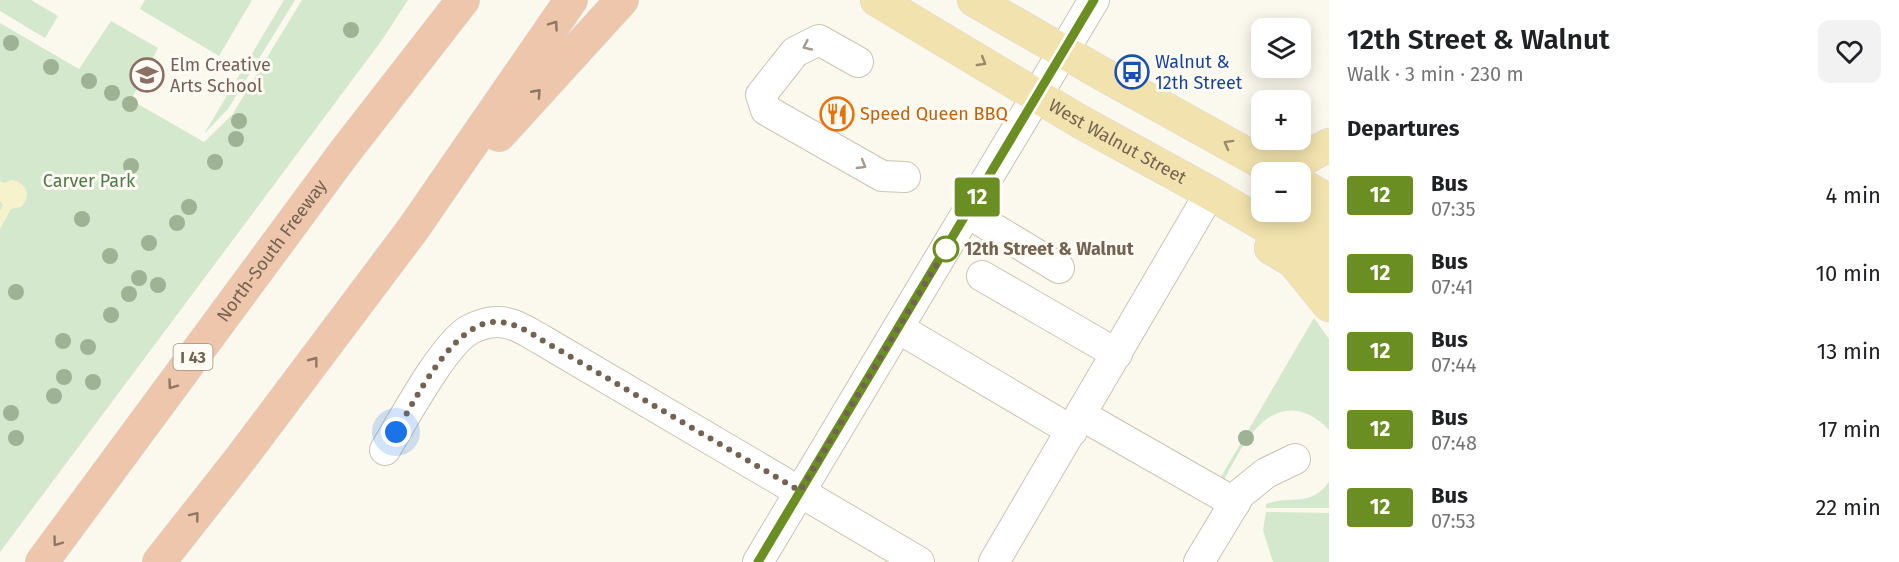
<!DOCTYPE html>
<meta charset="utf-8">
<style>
:root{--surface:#fff;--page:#f2f2f2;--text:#202124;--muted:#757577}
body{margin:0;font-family:"Fira Sans",sans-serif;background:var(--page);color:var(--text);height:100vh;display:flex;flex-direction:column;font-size:22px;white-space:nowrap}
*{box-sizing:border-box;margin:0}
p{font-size:20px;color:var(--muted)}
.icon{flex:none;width:33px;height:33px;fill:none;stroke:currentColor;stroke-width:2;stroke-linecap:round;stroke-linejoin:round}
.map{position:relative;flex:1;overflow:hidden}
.sheet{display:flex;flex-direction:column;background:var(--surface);width:570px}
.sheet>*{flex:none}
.badge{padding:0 12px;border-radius:4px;font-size:21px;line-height:39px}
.controls{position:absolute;left:1251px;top:18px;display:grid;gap:12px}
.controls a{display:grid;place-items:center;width:60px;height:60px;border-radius:12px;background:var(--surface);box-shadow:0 3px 15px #0003;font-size:30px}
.you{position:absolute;width:30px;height:30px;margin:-15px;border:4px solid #fff;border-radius:50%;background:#1a73e8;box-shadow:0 0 0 9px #1a73e833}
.map>.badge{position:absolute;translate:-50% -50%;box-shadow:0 0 0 3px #fff}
h2{padding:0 18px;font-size:22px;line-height:54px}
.round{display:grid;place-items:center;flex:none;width:63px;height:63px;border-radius:12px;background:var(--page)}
.summary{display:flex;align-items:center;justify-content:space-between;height:102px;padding:0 18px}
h1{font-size:28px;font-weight:600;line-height:45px}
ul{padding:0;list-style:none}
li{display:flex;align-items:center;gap:18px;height:78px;padding:0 18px}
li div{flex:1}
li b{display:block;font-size:22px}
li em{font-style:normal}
li .badge{min-width:66px;font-weight:700;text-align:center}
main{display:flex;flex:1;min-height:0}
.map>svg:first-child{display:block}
.green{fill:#d3e8cc}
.sand{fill:#f6f3cc}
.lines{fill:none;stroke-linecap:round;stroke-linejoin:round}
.minor-casing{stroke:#cdc2b3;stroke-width:32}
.major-casing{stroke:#dbd6d2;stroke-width:34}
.highway-casing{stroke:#dbd6d2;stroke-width:34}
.minor{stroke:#fff;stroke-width:30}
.major{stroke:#f2e2ad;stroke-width:33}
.highway{stroke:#eec6ab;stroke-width:33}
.tree{fill:#9eb294}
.oneway{stroke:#8d7763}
.oneway2{stroke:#a59a8e}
.oneway3{stroke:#9a896d}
.line-casing{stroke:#fff;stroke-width:14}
.line{stroke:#6b8e23;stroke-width:9}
.walk{stroke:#756351;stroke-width:6;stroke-dasharray:0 10.8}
.stop-dot{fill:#fff;stroke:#6b8e23;stroke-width:3}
.labels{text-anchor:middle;stroke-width:6;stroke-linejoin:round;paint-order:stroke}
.shield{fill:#fefbf4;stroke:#9e9182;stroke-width:1.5}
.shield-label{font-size:16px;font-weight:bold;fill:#756351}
.transit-label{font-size:18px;fill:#164399;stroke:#fefbf4;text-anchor:start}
.education-label{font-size:18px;fill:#785e54;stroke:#fefbf4;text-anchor:start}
.food-label{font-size:18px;fill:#c56008;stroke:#fefbf4;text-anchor:start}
.street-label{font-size:18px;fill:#756351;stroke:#fefbf4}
.park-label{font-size:18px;fill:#51794b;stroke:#fefbf4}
.stop-label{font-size:18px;font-weight:bold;fill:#756351;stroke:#fefbf4;text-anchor:start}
</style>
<main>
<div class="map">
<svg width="1329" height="562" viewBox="0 0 1329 562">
<rect width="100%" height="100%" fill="#fbf8ed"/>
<!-- green -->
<g class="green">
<polygon points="0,0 31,0 58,16 45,38 0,11"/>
<polygon points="145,0 252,0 219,56 140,9"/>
<polygon points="284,0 295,0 228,109 204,134"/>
<polygon points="302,0 408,0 382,40 0,552 0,23 79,69 111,21 158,48 131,100 204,142 232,115"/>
<path d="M1314,318L1329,339V430C1322,422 1312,415 1302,412C1259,400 1236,460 1219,489L1215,487Z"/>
<path d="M1329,482V508H1266V504C1290,495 1310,508 1329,482Z"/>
<polygon points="1266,512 1329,513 1329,562 1273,562 1263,530"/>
</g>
<!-- sand -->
<path class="sand" d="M12,180C27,183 32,196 21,207L11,209L0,229V211L3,205L0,201V181L4,183Z"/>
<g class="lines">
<defs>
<g id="minor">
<polyline points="858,62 819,40 795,52 761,95 766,110 882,176 905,177"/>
<polyline points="968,213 1059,268"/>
<polyline points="982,276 1117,354"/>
<polyline points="898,328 1072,431"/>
<polyline points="1081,415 1235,503"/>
<path d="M385,450C402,422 443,345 469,330C476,326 488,322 496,322C512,321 528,332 542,340L919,562"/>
<polyline points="758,562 1094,0"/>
<polyline points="994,562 1210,193"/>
<polyline points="1199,562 1240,494 1266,473 1295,459"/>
</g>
<g id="major">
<path id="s1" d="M877,0L1079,121L1210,193L1329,263"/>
<polyline points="974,0 1106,76 1279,172"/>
<polyline points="1270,167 1305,158 1329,145"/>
<polyline points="1300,184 1329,201"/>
<polyline points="1283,212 1329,231"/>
<polyline points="1271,248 1293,261 1329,305"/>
</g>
<g id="highway">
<polyline points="499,135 622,0"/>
<path id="s2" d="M42,562L344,153L463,0"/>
<polyline points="159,562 241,458 413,229 571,0"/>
</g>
</defs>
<!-- minor casing -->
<use href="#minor" class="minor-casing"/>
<!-- major casing -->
<use href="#major" class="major-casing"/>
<!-- highway casing -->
<use href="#highway" class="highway-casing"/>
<!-- minor -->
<use href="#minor" class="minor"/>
<!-- major -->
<use href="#major" class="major"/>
<!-- highway -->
<use href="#highway" class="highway"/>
</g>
<!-- trees -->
<g class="tree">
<circle cx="351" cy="30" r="8"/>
<circle cx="11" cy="43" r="8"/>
<circle cx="51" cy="67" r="8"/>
<circle cx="89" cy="81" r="8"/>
<circle cx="112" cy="93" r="8"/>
<circle cx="130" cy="104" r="8"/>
<circle cx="239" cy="121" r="8"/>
<circle cx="236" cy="139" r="8"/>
<circle cx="215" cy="162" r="8"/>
<circle cx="131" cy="166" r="8"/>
<circle cx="189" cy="207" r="8"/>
<circle cx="82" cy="219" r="8"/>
<circle cx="177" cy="223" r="8"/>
<circle cx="149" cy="243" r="8"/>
<circle cx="110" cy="256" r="8"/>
<circle cx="139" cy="278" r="8"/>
<circle cx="158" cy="285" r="8"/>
<circle cx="16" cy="292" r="8"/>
<circle cx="129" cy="294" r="8"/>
<circle cx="111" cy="315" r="8"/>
<circle cx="63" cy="341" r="8"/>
<circle cx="88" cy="347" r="8"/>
<circle cx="64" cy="377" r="8"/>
<circle cx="93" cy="382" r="8"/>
<circle cx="54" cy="396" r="8"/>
<circle cx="11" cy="413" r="8"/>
<circle cx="16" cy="438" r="8"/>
<circle cx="1246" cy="438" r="8"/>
</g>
<!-- one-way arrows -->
<defs><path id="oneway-chevron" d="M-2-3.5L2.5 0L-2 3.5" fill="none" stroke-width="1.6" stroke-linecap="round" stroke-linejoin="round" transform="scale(1.5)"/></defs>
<g class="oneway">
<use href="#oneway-chevron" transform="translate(554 25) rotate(-55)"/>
<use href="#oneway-chevron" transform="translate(537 93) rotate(-48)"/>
<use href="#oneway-chevron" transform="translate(314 361) rotate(-53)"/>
<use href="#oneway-chevron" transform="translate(172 385) rotate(126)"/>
<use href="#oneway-chevron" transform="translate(195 516) rotate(-52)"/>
<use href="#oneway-chevron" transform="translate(57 542) rotate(126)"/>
</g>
<g class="oneway2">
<use href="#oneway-chevron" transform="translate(807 46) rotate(155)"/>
<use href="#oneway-chevron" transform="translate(862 165) rotate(30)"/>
</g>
<g class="oneway3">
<use href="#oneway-chevron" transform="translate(982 62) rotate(31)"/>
<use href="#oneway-chevron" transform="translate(1228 144) rotate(-151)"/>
</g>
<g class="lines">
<defs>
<polyline id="line" points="758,562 1094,0"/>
</defs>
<!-- line casing -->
<use href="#line" class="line-casing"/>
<!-- line -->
<use href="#line" class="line"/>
<!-- walk -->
<path class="walk" d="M396,432C416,399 455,317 500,322C515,323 529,332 542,340L800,491L946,249"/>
</g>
<!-- icons -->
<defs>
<symbol id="bus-ring" viewBox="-11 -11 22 22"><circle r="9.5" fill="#fefbf4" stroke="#1a4fb4" stroke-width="1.5"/><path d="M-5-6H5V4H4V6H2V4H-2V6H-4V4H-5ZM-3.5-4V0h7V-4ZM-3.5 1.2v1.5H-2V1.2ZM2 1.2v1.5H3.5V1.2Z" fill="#1a4fb4"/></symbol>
<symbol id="school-ring" viewBox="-11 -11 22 22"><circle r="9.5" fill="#fefbf4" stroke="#8d6e63" stroke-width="1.5"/><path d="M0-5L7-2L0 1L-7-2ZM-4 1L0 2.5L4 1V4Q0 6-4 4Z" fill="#8d6e63"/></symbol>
<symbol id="restaurant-ring" viewBox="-11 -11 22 22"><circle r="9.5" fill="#fefbf4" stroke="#e8710a" stroke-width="1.5"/><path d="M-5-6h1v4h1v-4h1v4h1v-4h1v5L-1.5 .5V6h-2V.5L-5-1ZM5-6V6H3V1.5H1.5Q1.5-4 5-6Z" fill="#e8710a"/></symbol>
</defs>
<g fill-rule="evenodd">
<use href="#bus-ring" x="1113" y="53" width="38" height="38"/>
<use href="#school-ring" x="128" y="56" width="38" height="38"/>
<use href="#restaurant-ring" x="818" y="95" width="38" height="38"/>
</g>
<!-- markers -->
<circle class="stop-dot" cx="946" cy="249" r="12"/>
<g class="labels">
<!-- shield labels -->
<rect class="shield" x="173.5" y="344" width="39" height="26" rx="4.5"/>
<g class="shield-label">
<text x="193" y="363">I 43</text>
</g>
<!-- transit labels -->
<g class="transit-label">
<text x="1155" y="68">Walnut &amp;<tspan x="1155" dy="21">12th Street</tspan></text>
</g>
<!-- education labels -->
<g class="education-label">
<text x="170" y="71">Elm Creative<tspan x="170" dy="21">Arts School</tspan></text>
</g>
<!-- food labels -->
<g class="food-label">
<text x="860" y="120">Speed Queen BBQ</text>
</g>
<!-- street labels -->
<g class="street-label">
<text dy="6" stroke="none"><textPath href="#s1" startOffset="279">West Walnut Street</textPath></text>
<text dy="6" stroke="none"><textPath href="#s2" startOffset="387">North-South Freeway</textPath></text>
</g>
<!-- park labels -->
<g class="park-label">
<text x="89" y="187">Carver Park</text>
</g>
<!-- stop labels -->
<g class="stop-label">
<text x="964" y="255">12th Street &amp; Walnut</text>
</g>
</g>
</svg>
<div class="controls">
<a><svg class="icon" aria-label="layers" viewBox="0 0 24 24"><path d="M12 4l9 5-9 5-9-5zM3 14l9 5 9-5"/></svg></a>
<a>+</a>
<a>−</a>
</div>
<div class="you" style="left:396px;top:432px"></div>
<b class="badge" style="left:977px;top:197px;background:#6b8e23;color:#fff">12</b>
</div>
<section class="sheet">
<div class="summary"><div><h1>12th Street &amp; Walnut</h1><p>Walk · 3 min · 230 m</p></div><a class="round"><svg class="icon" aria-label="heart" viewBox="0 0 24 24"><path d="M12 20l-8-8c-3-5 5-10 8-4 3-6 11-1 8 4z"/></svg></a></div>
<h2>Departures</h2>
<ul>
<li><span class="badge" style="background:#6b8e23;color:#fff">12</span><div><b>Bus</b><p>07:35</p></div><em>4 min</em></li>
<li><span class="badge" style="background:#6b8e23;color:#fff">12</span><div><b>Bus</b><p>07:41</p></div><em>10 min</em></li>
<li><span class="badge" style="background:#6b8e23;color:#fff">12</span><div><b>Bus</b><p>07:44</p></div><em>13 min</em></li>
<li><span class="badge" style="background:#6b8e23;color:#fff">12</span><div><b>Bus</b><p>07:48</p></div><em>17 min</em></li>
<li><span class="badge" style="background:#6b8e23;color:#fff">12</span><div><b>Bus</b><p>07:53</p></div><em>22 min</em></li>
</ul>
</section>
</main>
